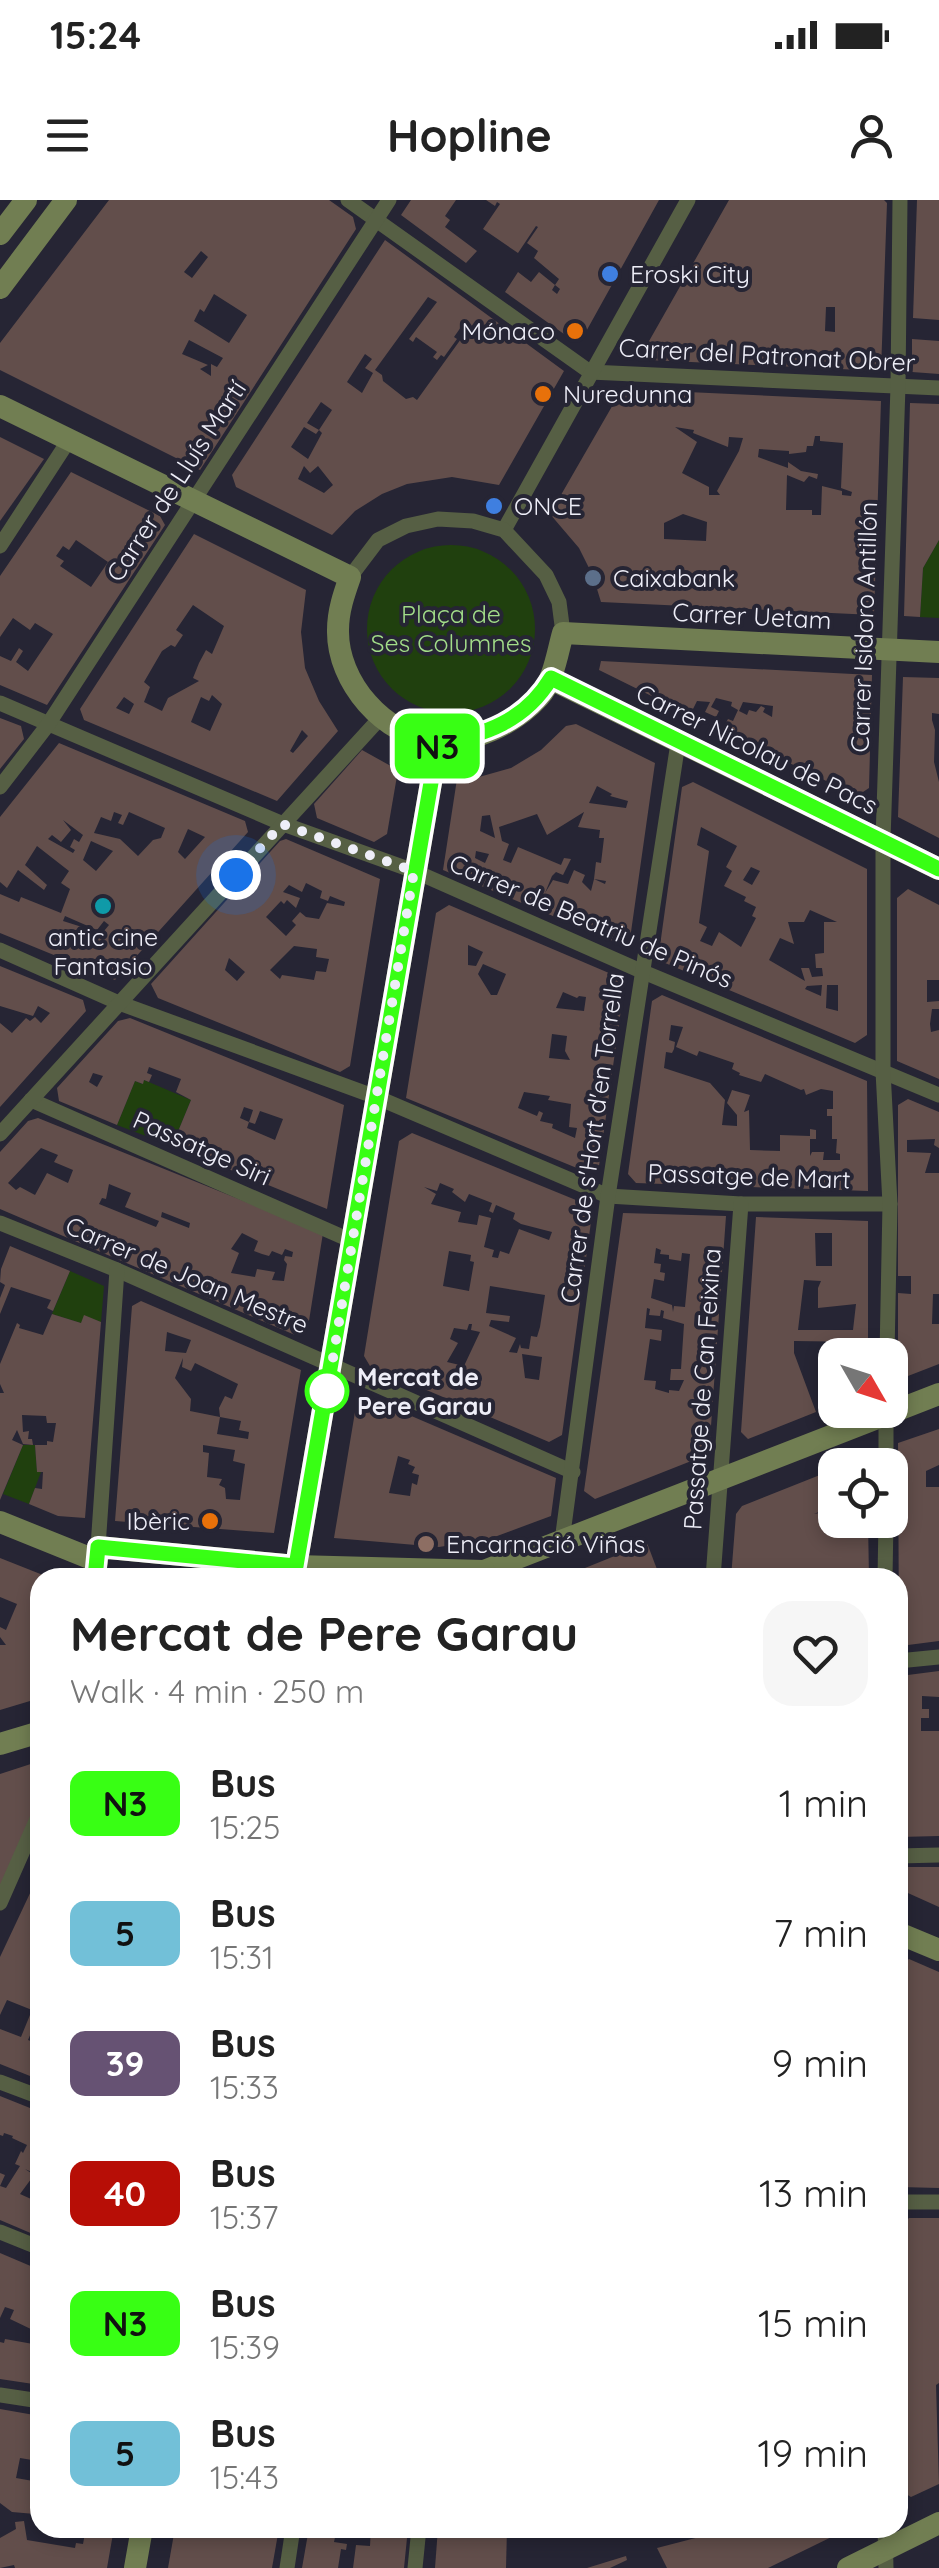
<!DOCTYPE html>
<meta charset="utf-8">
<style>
:root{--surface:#fff;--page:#f6f6f6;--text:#222;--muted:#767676}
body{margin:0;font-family:Quicksand,sans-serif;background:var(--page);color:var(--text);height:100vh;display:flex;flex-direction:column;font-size:38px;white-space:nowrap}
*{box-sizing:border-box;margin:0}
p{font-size:32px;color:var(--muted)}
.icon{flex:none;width:55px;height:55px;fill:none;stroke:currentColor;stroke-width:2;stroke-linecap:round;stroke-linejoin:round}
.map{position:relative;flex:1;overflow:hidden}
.panel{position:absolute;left:30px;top:1368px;width:878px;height:970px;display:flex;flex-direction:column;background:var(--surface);border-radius:30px;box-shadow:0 5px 15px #0003}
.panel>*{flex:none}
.badge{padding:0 20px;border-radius:15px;font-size:35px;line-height:65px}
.needle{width:65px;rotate:129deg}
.tools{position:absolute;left:818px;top:1138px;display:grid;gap:20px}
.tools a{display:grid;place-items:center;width:90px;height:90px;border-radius:20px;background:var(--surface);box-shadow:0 5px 15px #0003;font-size:50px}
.you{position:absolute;width:50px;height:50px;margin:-25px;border:8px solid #fff;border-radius:50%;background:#1a73e8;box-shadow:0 0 0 15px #1a73e833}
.map>.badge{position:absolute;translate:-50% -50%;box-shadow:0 0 0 5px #fff}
.round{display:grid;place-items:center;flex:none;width:105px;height:105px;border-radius:30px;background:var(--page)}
.summary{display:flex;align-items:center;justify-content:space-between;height:170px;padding:0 40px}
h1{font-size:48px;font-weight:700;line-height:75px}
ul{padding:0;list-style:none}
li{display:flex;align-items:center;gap:30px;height:130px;padding:0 40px}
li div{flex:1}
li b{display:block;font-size:38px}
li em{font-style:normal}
li .badge{min-width:110px;font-weight:700;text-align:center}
.status{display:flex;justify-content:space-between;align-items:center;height:70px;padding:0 50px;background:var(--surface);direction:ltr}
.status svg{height:28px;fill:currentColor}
header{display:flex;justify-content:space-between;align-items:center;height:130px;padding:0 40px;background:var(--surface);font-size:45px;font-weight:700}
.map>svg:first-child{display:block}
.green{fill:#20400e}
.building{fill:#624e4b;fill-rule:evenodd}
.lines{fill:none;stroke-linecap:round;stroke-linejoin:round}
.street{stroke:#565f44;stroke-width:15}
.secondary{stroke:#717e52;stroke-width:22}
.line-casing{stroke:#fff;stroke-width:22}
.line{stroke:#38ff14;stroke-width:15}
.walk{stroke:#eeeef8;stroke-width:10;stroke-dasharray:0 18}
.shop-dot{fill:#3f7fe0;stroke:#262534;stroke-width:4}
.food-dot{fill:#e8710a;stroke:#262534;stroke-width:4}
.service-dot{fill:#5c6f8a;stroke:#262534;stroke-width:4}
.culture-dot{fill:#0f9aa8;stroke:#262534;stroke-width:4}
.stop-dot{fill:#fff;stroke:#38ff14;stroke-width:5}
.education-dot{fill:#8d6e63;stroke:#262534;stroke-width:4}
.labels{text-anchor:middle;stroke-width:8;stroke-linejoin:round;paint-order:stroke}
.poi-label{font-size:25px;fill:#eeeef8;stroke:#262534;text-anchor:start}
.street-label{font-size:25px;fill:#eeeef8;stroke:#262534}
.park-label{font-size:25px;fill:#a2dd89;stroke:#262534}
.stop-label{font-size:25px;font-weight:bold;fill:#eeeef8;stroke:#262534;text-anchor:start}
</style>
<div class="status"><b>15:24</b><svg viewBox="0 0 49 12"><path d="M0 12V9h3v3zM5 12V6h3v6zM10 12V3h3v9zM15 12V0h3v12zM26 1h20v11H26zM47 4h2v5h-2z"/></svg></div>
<header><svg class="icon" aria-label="menu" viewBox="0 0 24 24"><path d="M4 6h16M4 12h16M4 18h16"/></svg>Hopline<svg class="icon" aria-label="person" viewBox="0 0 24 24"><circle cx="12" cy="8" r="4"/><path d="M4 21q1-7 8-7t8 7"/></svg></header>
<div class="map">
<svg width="939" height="2368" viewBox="0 0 939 2368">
<rect width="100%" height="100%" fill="#262534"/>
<!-- green -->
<g class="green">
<polygon points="939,340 939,418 920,417 923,368"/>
<circle cx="451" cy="429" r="84"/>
<polygon points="144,880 191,900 172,946 117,925 135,881 142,884"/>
<polygon points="70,1071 104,1086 101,1122 85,1116 81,1123 52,1114"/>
<polygon points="23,1245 35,1245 37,1271 41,1272 29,1304 3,1294"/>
</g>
<!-- building -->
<g class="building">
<path d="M109,0H329L353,17L356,29L200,270L0,170V143ZM201,51L208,57L192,78L184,72ZM214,94L247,115L229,143L194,121L200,109L204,112ZM189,140L223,158L217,167L211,164V176L200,169L208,165L182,154Z"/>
<polygon points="411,0 456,0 445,16 450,20 445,27 477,51 466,63 401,15"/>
<polygon points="486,0 659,0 583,137 571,139 505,92 518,72 531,82 539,72 555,85 552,90 557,94 560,89 555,85 559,79 534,58 538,51 527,43 538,27 536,26 518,53 483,29 500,4 497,2 495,6"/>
<path d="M729,0H884L887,3L881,171L649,160L644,150ZM826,107H835V132L825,131Z"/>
<polygon points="917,0 939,0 939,120 913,118"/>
<path d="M385,40L564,171L499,285L452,277L407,284L382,294L355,311L332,335L236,287L232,275ZM428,97L437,102L409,139L413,142L416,137L437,152L433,157L437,160L441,155L444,157L457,139L454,137L461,127L466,132L417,200L413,197L406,199L383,181L382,175L375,170ZM365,154L372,159L365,168L373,173L362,193L347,182ZM321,202L332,210L319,230L322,233L308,259L291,247L304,227L316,234L319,230L307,223ZM304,266L310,273L318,266L333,285L324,293L298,279Z"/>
<polygon points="912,139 939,141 939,174 912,172"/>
<path d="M622,189L881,201L874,415L601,402L593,376L579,348L550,314ZM675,227L694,230L693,233L728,247L729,237L743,238L739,251L717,291L720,295H709V287L682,273L697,242ZM815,236H820V241L843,243L841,288L852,292L851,296L842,295V291L822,286L821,315H812V310H786L787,275L804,282L809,276L817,279L818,274L801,271L788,262V268L758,257L759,249L789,251V254L806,252L807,246H813ZM683,314L707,322L706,341L664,339V323Z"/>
<polygon points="910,203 939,204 939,340 923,368 920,417 904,416"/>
<polygon points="0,237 44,259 0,321"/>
<path d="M71,272L160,316L165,325L47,505L0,485V456L11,461L19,448L23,451L16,462L28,471L53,434L35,423L30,430L13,418L0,437V376ZM76,340L108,362L91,387L60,366L64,361L56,356L63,346L69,350Z"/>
<path d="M194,334L306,390L301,432L305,468L319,501L338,531L277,601L84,520L80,509ZM193,405L224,426L212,454L206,450L199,463L193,478L199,481L168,498L162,511L144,502L150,487L144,482L162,451L171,445L175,447L183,435L176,430ZM212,495L222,504L210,531L191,522L201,497L209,501ZM124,497L134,504L129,514L116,508ZM302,530L308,536L293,553L290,551Z"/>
<path d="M601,461L872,475L869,588L857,596L722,530L728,519L733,521L738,510L731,506L732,502L716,498L711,507L719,511L716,517L705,512L710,502L697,501L690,515L599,470ZM743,502L773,506L772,517L763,512L765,508L761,506L756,512L749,510L747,515L739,511Z"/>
<polygon points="903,477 939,478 939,514 932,513 932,520 935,530 934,562 939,582 939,638 898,617"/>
<polygon points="0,518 21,526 24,539 0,569"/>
<path d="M576,524L655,563L630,739L620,744L443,670L457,579L479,577L511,568L541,550L566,526ZM597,586L612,594L610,596L628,601L626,608L589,603ZM584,612L578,627L600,630L599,638H604L601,663L596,662L594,679L606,681L605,684L594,679L591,691L582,682L585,675L574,670L568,684L553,680L545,693L552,676L556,672L563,675L571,659L564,658L561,665L518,647L511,663L503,660L509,644L502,641L499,627L537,614L547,635ZM490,615L495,638L480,631L482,616ZM476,651L489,654L485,663L475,658Z"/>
<path d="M59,543L245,621L248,632L115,780L0,733V694L19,702L21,697L61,713L70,689L61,683L69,671L37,646L25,665L47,685L44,690L18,670L7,688L0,682V617ZM114,612L122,615L118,623L123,625L129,612L165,628L161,638L153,640L138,656L120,639L94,633L101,617L111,621ZM63,620L83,635L79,642L74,639L70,647L75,650L73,653L48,639L52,635L61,642L71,630ZM188,629L205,637L185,659L178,652ZM91,641L113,651L96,671L83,660ZM65,716L97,730L104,721L109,725L104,731H100L97,739L85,733L86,730L82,727L63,721Z"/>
<polygon points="362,550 398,570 387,634 374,642 317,618 314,604"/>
<path d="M693,582L867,669V835L855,843L658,760L682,587ZM701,627L737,646L726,667L732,671L724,686L746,697L744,701L756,707L752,716L756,718L741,747L719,732L712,746L700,741L707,727L699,723L709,651L697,645ZM751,667L760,671L752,685L743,680ZM810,710L837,722H824V753L815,754L816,768H822L823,776L812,777L809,768H801L805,781L769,760L780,738L794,744L788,722H804ZM822,785L821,796L805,789L807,786ZM827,785H838V811L826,808Z"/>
<path d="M286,639L380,679L350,866L340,872L158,798L151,784L280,641ZM306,683L322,691L320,698L328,701L330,696L345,702L344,706L327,703L319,719L306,717L300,712L292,721L296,725L286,736L266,717L281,701L284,704L287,700L296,708L300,698L283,692L289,685L302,692ZM294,746L317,749L316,757L329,759L326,772L316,771L314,780L282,775L280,779L270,770ZM229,758L245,772L237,781L225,770Z"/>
<polygon points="908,689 939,705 939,780 927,780 927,802 939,801 939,809 932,809 930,824 931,832 939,830 939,879 897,861 897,698"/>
<path d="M449,705L616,776L624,788L599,966L589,973L406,898L436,713ZM468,745L483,752L476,766L468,765ZM483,764L506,774L497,795H491L478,774ZM563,792L577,798L579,796L586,797L584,811L556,808ZM552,834L567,836L565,851L570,860L549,858ZM524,892L550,896L548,900L571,904L569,927L577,928L575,938L552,928L553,924L540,921L543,913L539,911L537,916L518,908Z"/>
<polygon points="0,766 83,800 86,811 0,907 0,823 12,833 26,818 30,821 35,817 41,823 50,813 38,806 33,816 0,806"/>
<path d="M662,795L867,881L868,991L636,983L628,974L632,945L652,801ZM671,825L683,827L676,847L697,856L699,851L734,863L732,869L740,873L739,875L761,882L765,874L801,890L804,889L806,895L821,889L833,891V909H827V916H832V939H837L836,953L840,954V960H823L824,952H812L810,956V939H816V930L810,929V936L780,935V951L750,950L749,910L744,912L750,895L732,890L727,903L737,915V926L722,925L725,900L710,883L664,868L666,852L672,853L674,849L675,842L669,840Z"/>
<path d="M130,818L344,905L327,1009L172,946L191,900L176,892L181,879L149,867L147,873L152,875L149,882L144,880L143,884L135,881L117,925L59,901L57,888L118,821ZM93,873L103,876L97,887L89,882ZM244,907L253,910L249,922L255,924L260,911L283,919L275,940L247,928L249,922L240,918Z"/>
<polygon points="908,899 939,912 939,948 934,945 935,939 907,940 907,952 931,953 925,973 939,973 939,1094 933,1094 932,1124 939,1124 939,1164 908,1176 898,1170 898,1093 911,1094 911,1076 898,1076 898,905"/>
<path d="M38,918L323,1033L308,1127L295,1135L0,1009V952L28,921ZM41,948L58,955L54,962L73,970L68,983L47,973L35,995L20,987L16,990L8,983ZM109,984L131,993L125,1007L159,1021L156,1027L99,1004L102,998L106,999ZM162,1012L190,1023L189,1028L161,1017ZM242,1033L258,1041L254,1051L262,1054L269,1056L272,1051L282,1055L285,1049L293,1052L292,1057L285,1056L284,1060L287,1064L284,1081L272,1080L275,1072L257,1069L255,1077L231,1073L239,1053L231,1049Z"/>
<path d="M412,933L593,1007L562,1235L549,1242L370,1166L364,1156L399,941ZM440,983L454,989L452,992L465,1002L469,994L492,1003L489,1011L493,1013L496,1005L515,1013L513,1019L521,1024L552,1032L549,1040L519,1029L509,1054L500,1051L498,1058L492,1057L494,1050L484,1047L491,1018L479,1015L477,1025L458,1022L461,1012L431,1004L436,994L424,987L437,991ZM449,1051L471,1055L470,1061L474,1062L469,1091L443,1086ZM490,1086L545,1095L540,1127L537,1137L531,1136L529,1149L521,1148L520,1144L517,1153L509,1152L516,1138L489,1126L491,1120L509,1122L510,1116L486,1113ZM469,1124H472L471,1130L480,1132L464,1166L447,1162L458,1143L450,1139L454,1128L467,1130ZM522,1154L542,1157L539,1180L525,1178Z"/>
<path d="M623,1013L726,1016L709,1254L595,1299L584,1291ZM656,1048L661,1050L660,1054L669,1055V1059L681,1061L682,1053L690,1054L685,1107L674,1106L673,1112L672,1105L651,1098L654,1079L664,1081L665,1073L660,1072L661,1064L654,1063ZM647,1108L650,1109L649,1115L660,1116L661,1110L664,1111L663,1118L684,1124L681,1169H671L670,1180H684L679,1191L669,1190V1193L655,1189L656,1181L644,1180L650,1139L661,1141L662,1130L645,1128Z"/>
<path d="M756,1017L868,1021V1142L794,1141V1153L816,1212L748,1239L741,1232ZM815,1033H832V1066H816ZM804,1080L821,1081L818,1088V1108L856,1104L853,1130H798Z"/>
<polygon points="10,1046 70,1071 53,1111 47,1108 51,1100 11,1087 0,1114 0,1098 5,1085 0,1082 1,1069"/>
<path d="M141,1101L301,1170L274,1333L115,1321L132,1106ZM167,1132L191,1140L186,1153L165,1151ZM183,1158L182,1167L191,1171L195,1163L238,1184L232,1199L225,1196L219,1208L220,1217L241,1221L239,1230L249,1232L248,1239L217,1234L220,1217L190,1211L191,1199L175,1178ZM203,1245L235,1250L233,1261L245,1264L240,1300L226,1299L225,1288L219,1285L222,1279L207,1277L209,1253L203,1252Z"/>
<polygon points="52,1114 81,1123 84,1115 101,1122 85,1318 58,1316 29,1304 35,1288 42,1289 43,1272 37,1272 35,1245 47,1245 47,1241 53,1242 56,1223 47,1223 46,1216 22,1215 23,1232 29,1231 28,1239 32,1239 33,1245 23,1244 17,1230 12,1240 23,1245 0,1300 0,1193 4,1193 0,1184 0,1164 17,1123 20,1125 19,1128 43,1135"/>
<path d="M367,1197L556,1278L551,1316L489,1339L439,1347L334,1338L356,1206ZM398,1256L410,1260L408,1264L415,1267L412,1273L419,1275L417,1285L412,1283L410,1296L389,1293Z"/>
<polygon points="939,1229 939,1265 926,1271 926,1287 939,1287 939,1441 908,1445 899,1436 898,1243"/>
<polygon points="835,1269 835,1305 814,1314 829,1311 833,1320 868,1320 869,1378 832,1378 833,1369 795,1369 795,1378 731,1378 736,1314 742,1306"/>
<polygon points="647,1343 658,1372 643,1378 583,1378 580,1370"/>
<polygon points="0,1358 48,1377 40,1378 40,1498 0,1510 0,1445 6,1445 0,1437 0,1427 6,1430 17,1404 0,1397"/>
<polygon points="939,1471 939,1497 922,1496 922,1509 929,1509 929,1518 921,1518 921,1531 939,1531 939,1636 899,1637 900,1476"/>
<polygon points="40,1561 40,1601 0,1686 0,1574"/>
<polygon points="899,1667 939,1667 939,1707 899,1689"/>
<polygon points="40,1672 40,1812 28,1840 40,1845 40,1880 0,1864 0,1829 21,1837 32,1810 7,1800 0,1815 0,1757"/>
<polygon points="909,1759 939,1772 939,1988 900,1987 899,1766"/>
<polygon points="0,1896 40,1912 40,1961 34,1973 25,1969 34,1975 20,1994 40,2003 40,2037 0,2020 0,1973 5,1975 0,1986 6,1988 20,1966 15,1964 21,1951 23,1953 27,1945 12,1938 13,1936 4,1933 3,1936 0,1935"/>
<polygon points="909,2018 939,2018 939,2183 936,2185 939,2284 911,2297 901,2291 900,2026"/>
<polygon points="0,2053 40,2070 40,2110 33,2107 30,2115 40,2120 40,2185 0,2179 0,2142 4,2143 5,2139 33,2144 35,2131 10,2119 14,2110 5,2107 0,2118"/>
<path d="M0,2209L40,2216V2310H36L35,2314L12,2312L0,2303ZM20,2258L32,2260L31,2267L36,2268L33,2281L16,2278Z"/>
<polygon points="24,2321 27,2340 75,2348 76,2343 83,2344 86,2328 114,2328 107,2368 15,2368 14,2365 0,2368 0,2338 16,2329 15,2322"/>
<polygon points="175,2328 279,2328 272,2368 168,2368"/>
<polygon points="309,2328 337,2328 334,2342 347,2344 346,2350 341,2349 338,2368 302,2368"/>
<polygon points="371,2328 408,2328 404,2368 353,2368 356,2345 370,2346"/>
<polygon points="438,2328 507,2328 506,2368 435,2368"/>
<polygon points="734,2328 850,2328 768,2368 667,2368 657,2348"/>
<polygon points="626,2356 627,2360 610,2368 587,2368"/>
</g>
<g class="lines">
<!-- street -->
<g class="street">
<polyline points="348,0 590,172 939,188"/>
<polyline points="504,330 688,0"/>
<polyline points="0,346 69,240"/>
<polyline points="350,377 378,340 406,326 438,319 473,321 504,330 546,375 559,402 563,433"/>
<polyline points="0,503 283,624 414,671 641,771 939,895"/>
<polyline points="0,587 47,526 389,0"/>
<polyline points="0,750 119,803 376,897 608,996 741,1004 890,1004"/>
<polyline points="31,900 352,1041"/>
<polyline points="0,934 382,516"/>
<polyline points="0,1023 117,1070 573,1272"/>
<polyline points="887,1155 890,1004 883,871 883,640 898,186 900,0"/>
<polyline points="886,1265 886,1210"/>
<polyline points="562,1341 608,996 678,543"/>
<polyline points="98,1347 117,1070"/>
<polyline points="713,1378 741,1004"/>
<polyline points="885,1378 886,1320"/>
<polyline points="898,1461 939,1457"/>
<polyline points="898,1656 939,1655"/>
<polyline points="0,1703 40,1612"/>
<polyline points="0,1882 40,1897"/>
<polyline points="898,2002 939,2002"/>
<polyline points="0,2032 40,2048"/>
<polyline points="0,2195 40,2201"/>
<polyline points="885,2328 886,2368"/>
<polyline points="287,2368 293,2328"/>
<polyline points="415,2368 419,2328"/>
</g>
<!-- secondary -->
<g class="secondary">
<polyline points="0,34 26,0"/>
<polyline points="0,88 66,0"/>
<path d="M0,206L350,377C344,394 338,411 338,430C337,482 384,536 436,541C471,545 516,523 539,497C554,480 557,454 563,433L939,452"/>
<polyline points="551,479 939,669"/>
<polyline points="0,1322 97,1361"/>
<polyline points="296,1366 438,542"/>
<polyline points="484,1371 939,1194"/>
<polyline points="95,1378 98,1347 296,1366 484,1371 484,1378"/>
<polyline points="0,1544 40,1532"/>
<polyline points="898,1733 939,1750"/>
<polyline points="135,2368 142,2328"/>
<polyline points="848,2368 939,2323"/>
</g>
</g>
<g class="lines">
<defs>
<path id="line" d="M95,1378L98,1347L296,1366L438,542C485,536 526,520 551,478L939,669"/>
</defs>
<!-- line casing -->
<use href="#line" class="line-casing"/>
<!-- line -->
<use href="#line" class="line"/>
<!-- walk -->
<polyline class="walk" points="236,675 282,624 414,671 326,1200 327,1191"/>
</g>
<!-- markers -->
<g class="shop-dot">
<circle cx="610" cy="74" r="10"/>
<circle cx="494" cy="306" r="10"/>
</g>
<g class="food-dot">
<circle cx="575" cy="131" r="10"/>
<circle cx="543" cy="194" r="10"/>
<circle cx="210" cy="1321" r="10"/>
</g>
<circle class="service-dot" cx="593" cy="378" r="10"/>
<circle class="culture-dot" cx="103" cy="706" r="10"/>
<circle class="stop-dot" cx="327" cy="1191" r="20"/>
<circle class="education-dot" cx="426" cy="1344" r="10"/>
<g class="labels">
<!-- poi labels -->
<g class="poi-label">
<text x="630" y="83">Eroski City</text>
<text x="555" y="140" text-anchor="end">Mónaco</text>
<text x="563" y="203">Nuredunna</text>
<text x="514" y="315">ONCE</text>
<text x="613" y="387">Caixabank</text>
<text x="103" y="746" text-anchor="middle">antic cine<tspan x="103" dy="29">Fantasio</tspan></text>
<text x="190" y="1330" text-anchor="end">Ibèric</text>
<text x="446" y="1353">Encarnació Viñas</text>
</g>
<!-- street labels -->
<g class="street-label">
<text transform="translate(767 155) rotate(3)" y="9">Carrer del Patronat Obrer</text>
<text transform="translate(176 281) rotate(-57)" y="9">Carrer de Lluís Martí</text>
<text transform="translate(752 416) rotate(3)" y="9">Carrer Uetam</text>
<text transform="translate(864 427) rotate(-88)" y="9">Carrer Isidoro Antillón</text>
<text transform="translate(757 549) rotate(26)" y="9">Carrer Nicolau de Pacs</text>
<text transform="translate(591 721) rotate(23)" y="9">Carrer de Beatriu de Pinós</text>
<text transform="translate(592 938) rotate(-82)" y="9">Carrer de s'Hort d'en Torrella</text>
<text transform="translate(202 948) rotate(24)" y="9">Passatge Siri</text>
<text transform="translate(749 976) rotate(2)" y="9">Passatge de Mart</text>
<text transform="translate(187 1075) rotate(23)" y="9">Carrer de Joan Mestre</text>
<text transform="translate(702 1189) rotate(-86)" y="9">Passatge de Can Feixina</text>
</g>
<!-- park labels -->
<g class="park-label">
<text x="451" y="423">Plaça de<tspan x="451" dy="29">Ses Columnes</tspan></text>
</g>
<!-- stop labels -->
<g class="stop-label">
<text x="357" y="1186">Mercat de<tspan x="357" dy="29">Pere Garau</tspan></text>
</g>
</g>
</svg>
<div class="tools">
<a><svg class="needle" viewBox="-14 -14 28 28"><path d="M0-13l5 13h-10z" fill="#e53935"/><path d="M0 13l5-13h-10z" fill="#767676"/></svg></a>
<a><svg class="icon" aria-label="locate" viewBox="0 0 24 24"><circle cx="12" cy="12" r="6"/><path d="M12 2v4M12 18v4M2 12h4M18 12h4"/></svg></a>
</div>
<div class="you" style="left:236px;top:675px"></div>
<b class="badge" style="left:437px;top:546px;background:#38ff14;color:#111">N3</b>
<section class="panel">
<div class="summary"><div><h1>Mercat de Pere Garau</h1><p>Walk · 4 min · 250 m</p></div><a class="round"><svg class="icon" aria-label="heart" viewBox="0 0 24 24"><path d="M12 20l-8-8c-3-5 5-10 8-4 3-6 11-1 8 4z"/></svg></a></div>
<ul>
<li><span class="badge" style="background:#38ff14;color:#111">N3</span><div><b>Bus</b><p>15:25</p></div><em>1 min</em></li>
<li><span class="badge" style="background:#72c0d8;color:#111">5</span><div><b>Bus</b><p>15:31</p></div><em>7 min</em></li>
<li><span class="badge" style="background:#665273;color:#fff">39</span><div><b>Bus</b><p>15:33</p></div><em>9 min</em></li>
<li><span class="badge" style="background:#b70e06;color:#fff">40</span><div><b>Bus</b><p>15:37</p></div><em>13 min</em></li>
<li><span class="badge" style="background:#38ff14;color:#111">N3</span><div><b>Bus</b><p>15:39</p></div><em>15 min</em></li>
<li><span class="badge" style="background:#72c0d8;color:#111">5</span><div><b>Bus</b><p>15:43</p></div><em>19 min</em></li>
</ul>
</section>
</div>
